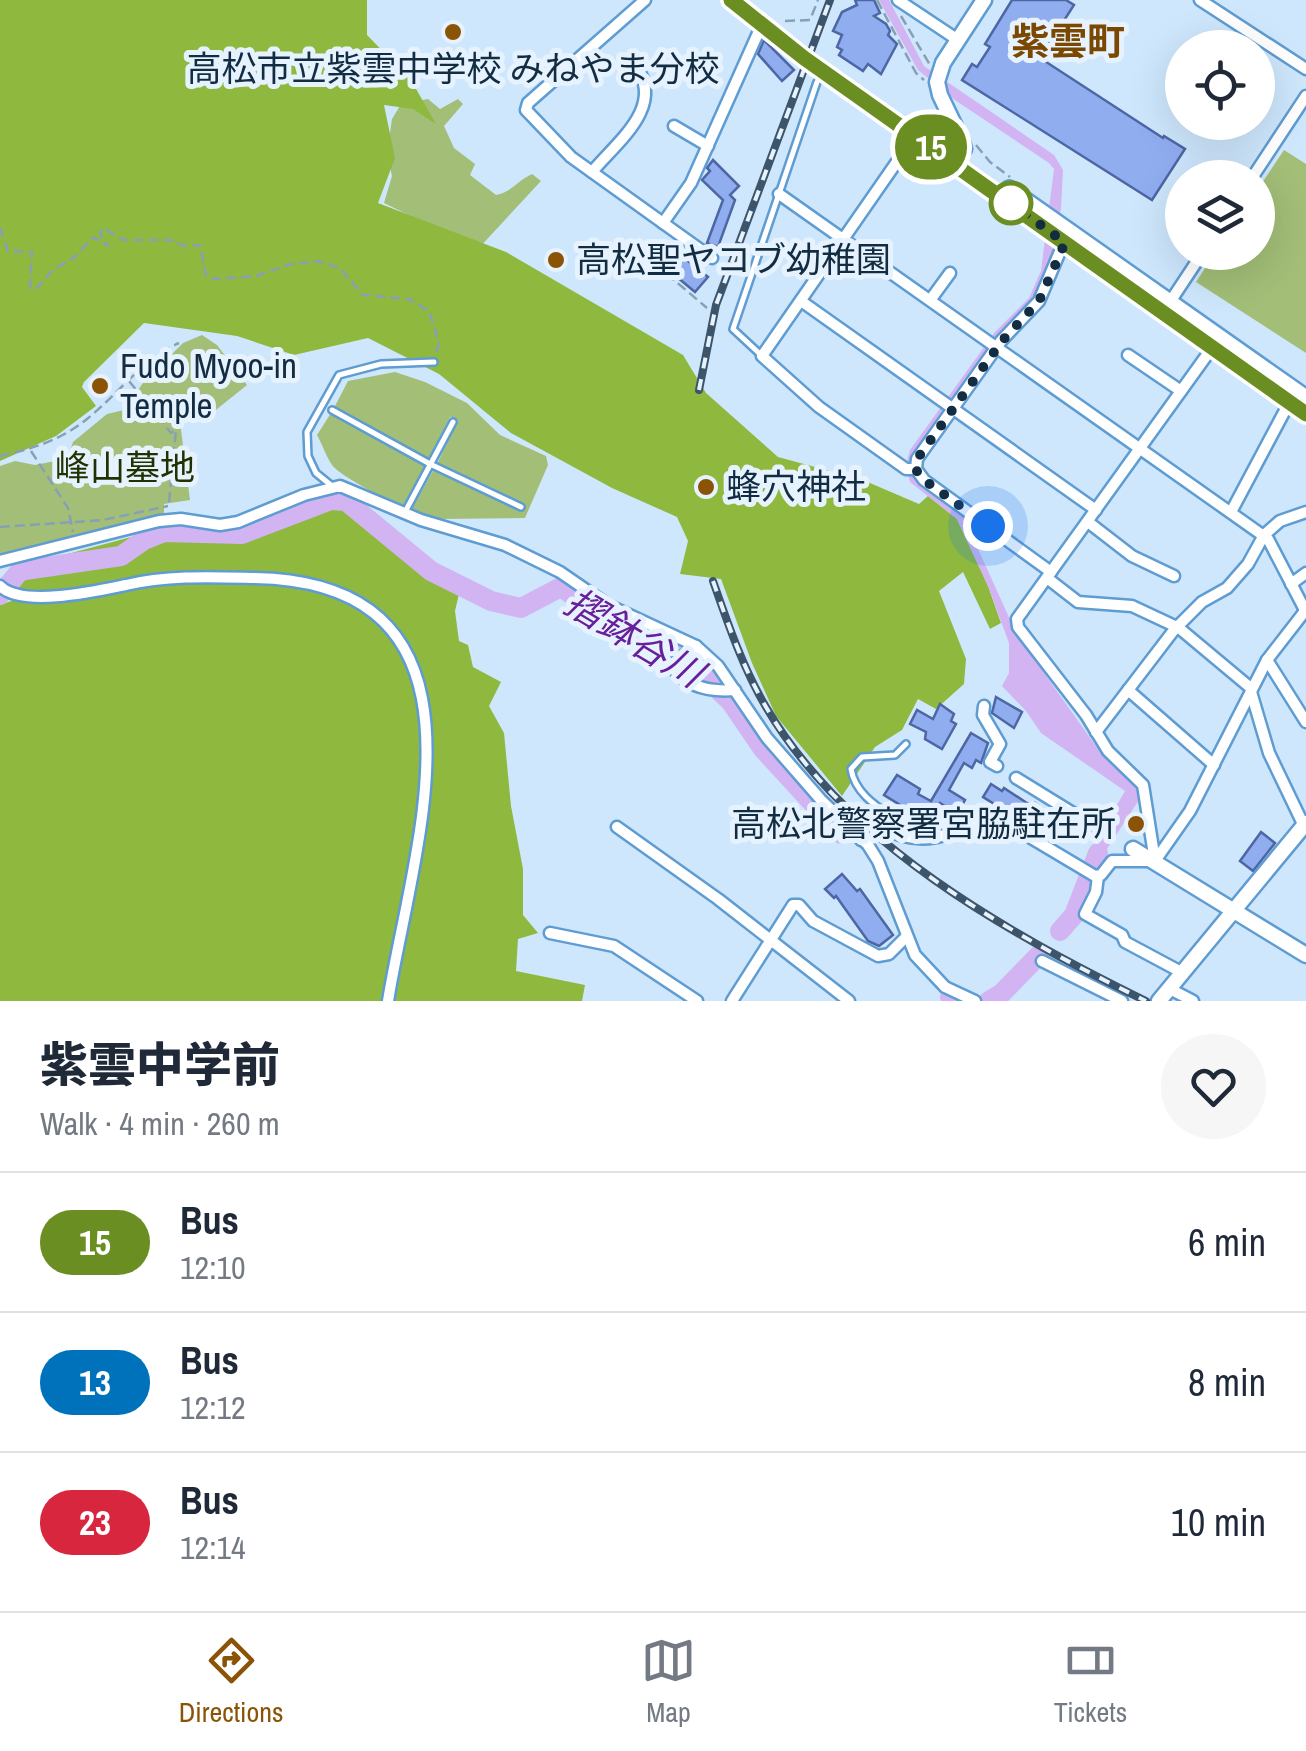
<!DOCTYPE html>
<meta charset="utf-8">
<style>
:root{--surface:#fff;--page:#f6f6f7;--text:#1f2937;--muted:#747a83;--line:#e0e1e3;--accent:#8b5306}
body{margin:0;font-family:"Archivo Narrow","Noto Sans JP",sans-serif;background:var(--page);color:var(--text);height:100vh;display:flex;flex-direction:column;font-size:38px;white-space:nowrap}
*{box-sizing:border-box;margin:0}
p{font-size:32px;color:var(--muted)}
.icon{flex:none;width:55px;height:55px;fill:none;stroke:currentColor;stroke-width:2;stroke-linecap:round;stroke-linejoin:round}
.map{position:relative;height:1001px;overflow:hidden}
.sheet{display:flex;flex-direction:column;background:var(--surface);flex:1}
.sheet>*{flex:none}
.badge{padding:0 20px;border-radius:32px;font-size:35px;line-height:65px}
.buttons{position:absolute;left:1165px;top:30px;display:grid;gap:20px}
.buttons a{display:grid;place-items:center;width:110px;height:110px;border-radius:50%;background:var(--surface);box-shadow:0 10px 40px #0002;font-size:50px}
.you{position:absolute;width:50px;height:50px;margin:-25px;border:8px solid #fff;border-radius:50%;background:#1a73e8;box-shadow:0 0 0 15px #1a73e833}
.map>.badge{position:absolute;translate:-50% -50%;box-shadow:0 0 0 5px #fff}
.round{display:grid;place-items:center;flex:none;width:105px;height:105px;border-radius:52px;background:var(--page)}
.head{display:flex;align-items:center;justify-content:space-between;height:170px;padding:0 40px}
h1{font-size:48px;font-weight:800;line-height:75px}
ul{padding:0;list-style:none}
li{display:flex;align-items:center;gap:30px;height:140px;padding:0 40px;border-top:2px solid var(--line)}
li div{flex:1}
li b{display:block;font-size:38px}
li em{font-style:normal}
li .badge{min-width:110px;font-weight:700;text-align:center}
.menu{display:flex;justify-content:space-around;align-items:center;height:140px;border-top:2px solid var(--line);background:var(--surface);font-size:28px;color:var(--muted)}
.menu a{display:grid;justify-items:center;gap:5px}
.menu .current{color:var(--accent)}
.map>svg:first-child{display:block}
.green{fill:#a2be77}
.forest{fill:#8fb93e}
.water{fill:#d2b4f3}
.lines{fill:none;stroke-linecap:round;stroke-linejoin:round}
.river{stroke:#d2b4f3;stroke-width:20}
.building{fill:#90adf0;stroke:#4d66a4;stroke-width:2.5}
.lane-casing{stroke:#5e9cd2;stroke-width:10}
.street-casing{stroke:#5e9cd2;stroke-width:15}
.secondary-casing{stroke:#5e9cd2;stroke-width:19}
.primary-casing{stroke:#5e9cd2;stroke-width:20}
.path{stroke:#87a0b6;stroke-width:2.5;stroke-dasharray:10 5;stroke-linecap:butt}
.lane{stroke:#fff;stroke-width:5}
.street{stroke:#fff;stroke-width:10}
.secondary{stroke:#fff;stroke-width:14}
.primary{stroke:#fff;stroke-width:15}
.rail-casing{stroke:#3c556b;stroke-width:8}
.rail{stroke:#e6f2fe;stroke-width:4;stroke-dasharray:11;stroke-linecap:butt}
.line-casing{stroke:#fff;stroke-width:22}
.line{stroke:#6b8e23;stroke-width:15}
.walk{stroke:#122c42;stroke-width:10;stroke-dasharray:0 18}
.poi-dot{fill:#8b5306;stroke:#e6f2fe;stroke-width:4}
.stop-dot{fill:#fff;stroke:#6b8e23;stroke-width:5}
.labels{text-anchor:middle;stroke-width:10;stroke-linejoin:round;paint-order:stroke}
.poi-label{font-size:35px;fill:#122c42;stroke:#e6f2fe;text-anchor:start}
.park-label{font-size:35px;fill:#213100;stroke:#e6f2fe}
.neighbourhood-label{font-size:38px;font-weight:bold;fill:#7a4800;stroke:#e6f2fe}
.water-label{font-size:38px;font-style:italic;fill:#671f9a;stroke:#e6f2fe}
</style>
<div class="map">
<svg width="1306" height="1001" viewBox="0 0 1306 1001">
<rect width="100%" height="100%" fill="#cee7fd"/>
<!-- green -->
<g class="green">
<path d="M428,99L440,109L458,99L463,104L444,126L454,148L475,164L470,175L496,195C512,192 517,181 532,174L541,181L478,249L384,203L392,176L387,154L392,119L401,104Z"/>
<polygon points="1284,150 1306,164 1306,353 1196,282 1215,253 1258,252 1258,189"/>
<polygon points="202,335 217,345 247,385 212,413 180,422 190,500 164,504 164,515 0,557 0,466 15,461 35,465 60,460 70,451 73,442 107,414 124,410 143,383 183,343"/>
<polygon points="395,372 425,382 467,403 500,435 546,456 548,465 525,518 435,519 411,510 434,469 521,510 524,505 437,464 458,420 450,417 428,460 334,408 348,381"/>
<path d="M331,413L425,466L403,508C389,501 340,476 332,465C326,456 322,444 317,435Z"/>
</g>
<!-- forest -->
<g class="forest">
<polygon points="0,0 367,0 367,35 411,80 436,124 413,109 384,105 395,158 378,203 506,252 683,355 706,393 778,457 863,480 919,504 928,496 957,519 988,586 1001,623 990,629 963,572 939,591 966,659 964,684 936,709 918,699 902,730 875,747 842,796 776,716 752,663 721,579 680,574 688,541 677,517 612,488 511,433 439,374 368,338 294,355 237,336 144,323 84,382 82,387 96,406 56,436 0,461"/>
<polygon points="338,496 351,499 440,572 459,594 455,611 459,641 468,645 473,667 501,682 489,706 504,733 511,806 523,869 523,915 538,933 518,939 516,971 585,985 582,1001 0,1001 0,605 14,600 8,570 172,526 212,532 242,532 310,501"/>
</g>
<!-- water -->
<polygon class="water" points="879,0 889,0 924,66 1054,155 1063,170 1061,208 1053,255 1035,300 999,336 913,474 921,487 964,518 1017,635 1098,749 1139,789 1141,797 1093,870 1083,864 1125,791 1041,733 1026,711 1002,686 1009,673 1009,643 988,586 957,519 910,482 906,465 910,450 995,332 1029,298 1041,271 1054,169 1049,163 955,100 918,70"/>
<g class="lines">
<!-- river -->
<g class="river">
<polyline points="0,595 19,572 25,570 121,556 144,540 164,532 242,534 331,500 346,501 431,571 491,601 521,608 561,587 605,619 688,661 731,702 763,749 841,834"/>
<polyline points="1060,931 1074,915 1098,853"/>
<polyline points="950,997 954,1001"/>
<polyline points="989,1001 1001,994 1039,955"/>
</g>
</g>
<!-- building -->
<g class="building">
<polygon points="855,0 874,0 880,13 874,16 886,24 890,31 888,35 897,44 881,74 868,64 863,71 839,55 842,50 837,47 842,35 833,31 842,12 857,5"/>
<polygon points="1012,0 1066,0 1074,5 1040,58 1163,138 1164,136 1185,149 1152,200 962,80 972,64 977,67 990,47 985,44"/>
<polygon points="764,40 794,70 782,81 758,54"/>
<polygon points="713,160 739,186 730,195 735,200 718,247 707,243 723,200 702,180 710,171 707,168"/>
<polygon points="683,257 708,277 695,292 671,272"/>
<polygon points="996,697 1022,712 1014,728 992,713"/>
<polygon points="940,704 954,714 951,721 956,724 942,749 925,739 926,732 910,724 917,710 933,719"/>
<polygon points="971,733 988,743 981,763 976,760 972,768 964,763 949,790 965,800 957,814 940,803 928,822 884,795 897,775 920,789 918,794 931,801"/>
<polygon points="991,784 1002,791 1004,788 1033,807 1035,803 1059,821 1049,838 983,797"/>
<polygon points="1261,832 1275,843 1253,871 1240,861"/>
<polygon points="842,874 857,891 860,889 893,935 879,946 868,941 836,896 834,898 825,889"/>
</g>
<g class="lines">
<defs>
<g id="lane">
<polyline points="760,354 733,329 817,82"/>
<polyline points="332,410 430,464 521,507"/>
<polyline points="332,486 316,473 308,456 307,432 339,375 381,364 434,362"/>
<polyline points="405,512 453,422"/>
<path d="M885,826L895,819C876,806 855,793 851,769L862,757L895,755L906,744"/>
</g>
<g id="street">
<polyline points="645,0 528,103 526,110 571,157 712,258"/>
<polyline points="898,0 958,40"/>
<polyline points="1200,0 1306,69"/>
<polyline points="674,126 708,146"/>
<polyline points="912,140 762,356 819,407 906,469 916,469"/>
<path d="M592,172C618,141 665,107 636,66"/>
<polyline points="1252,178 1306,96"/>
<polyline points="779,194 1268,539 1306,612"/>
<polyline points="663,223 691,183 759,31"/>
<polyline points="931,299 950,273"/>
<polyline points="801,301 1096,510"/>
<polyline points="1170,302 1203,252"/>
<polyline points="1128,355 1181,391"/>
<polyline points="1231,512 1289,403"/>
<polyline points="1088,522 1132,556 1174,576"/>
<polyline points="0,561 159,521 181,519 220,525 238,522 304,495 340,486 421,520 505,545 560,572 608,605 696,646 718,666 767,738 821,800 868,845 878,861 915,955 945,987 975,1001"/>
<polyline points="1051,572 924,480 916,469 917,459 1001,341 1039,301 1064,242"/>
<polyline points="1047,578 1078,602 1132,606 1179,628 1252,689"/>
<polyline points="1291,584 1306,573"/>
<path d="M0,586C22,608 97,591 126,585C168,575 212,577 255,578C509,583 413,846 388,1001"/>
<path d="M696,646L675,662L673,668C688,688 711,692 735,690"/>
<polyline points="1267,660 1306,722"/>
<polyline points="1128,690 1214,765"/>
<polyline points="1251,692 1269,753 1304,826"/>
<polyline points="984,706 983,715 1000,744 990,762 997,766"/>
<polyline points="1096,732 1174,630 1202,602 1227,588 1248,564 1264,535 1280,521 1306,512"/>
<polyline points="1016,778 1102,831"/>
<polyline points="617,827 718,899 849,1001"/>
<path d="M861,840L882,828C927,850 950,834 991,814L1095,876L1101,875L1112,861H1155L1190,811L1267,660L1305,611"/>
<polyline points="1155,861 1143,785 1108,751 1086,715 1018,627 1017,619 1212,348"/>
<polyline points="1098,876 1096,892 1085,914 1122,935 1125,942 1183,973"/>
<polyline points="550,933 614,946 697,1001"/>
<polyline points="1042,961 1122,1001"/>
<polyline points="1170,989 1193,1001"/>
<polyline points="732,1001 793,905 799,905 813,921 878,956 889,954 907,936"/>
</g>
<g id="secondary">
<polyline points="954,163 964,149 962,141 940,95 937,82 943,63 984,0"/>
<polyline points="1133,849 1306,955"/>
<polyline points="1159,1001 1306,823"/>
</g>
<g id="primary">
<polyline points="731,0 804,57 1306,414"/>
<polyline points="1009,189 1306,398"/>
</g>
</defs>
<!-- lane casing -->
<use href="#lane" class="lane-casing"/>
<!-- street casing -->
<use href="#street" class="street-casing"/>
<!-- secondary casing -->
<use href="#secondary" class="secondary-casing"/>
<!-- primary casing -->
<use href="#primary" class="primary-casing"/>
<!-- path -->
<g class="path">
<polyline points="877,0 916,73 924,80"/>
<polyline points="901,16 930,65"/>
<polyline points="785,21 810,20 818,0"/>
<polyline points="976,145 990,162 1010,177"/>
<polyline points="0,228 8,251 32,252 30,288 37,288 54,269 76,256 93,237 108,246 100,234 103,228 124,240 170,240 185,246 200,245 206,276 216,279 256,276 291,264 318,261 340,268 363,295 409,299 429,311 439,343 435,356"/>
<polyline points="685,249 667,274 707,308"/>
<polyline points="129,381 171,433 176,430 169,503"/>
<polyline points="31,451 68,508 73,532"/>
<path d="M0,456C32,449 61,440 87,419C117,395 143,359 179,343"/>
<polyline points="0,527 103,520 168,506"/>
</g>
<!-- lane -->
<use href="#lane" class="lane"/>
<!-- street -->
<use href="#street" class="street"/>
<!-- secondary -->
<use href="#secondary" class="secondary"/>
<!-- primary -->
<use href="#primary" class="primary"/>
<defs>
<g id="rail">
<polyline points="699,390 716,305 830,0"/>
<path d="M713,581C728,624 743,668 766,707C846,844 1008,933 1146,1001"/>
</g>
</defs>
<!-- rail casing -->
<use href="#rail" class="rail-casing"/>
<!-- rail -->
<use href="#rail" class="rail"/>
</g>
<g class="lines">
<defs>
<polyline id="line" points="731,0 804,58 1306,414"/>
</defs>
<!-- line casing -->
<use href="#line" class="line-casing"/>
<!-- line -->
<use href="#line" class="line"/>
<!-- walk -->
<polyline class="walk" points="988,526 924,480 916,470 917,459 1002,341 1039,301 1062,250 1064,242 1011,203"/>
</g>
<!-- markers -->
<g class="poi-dot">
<circle cx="453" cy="32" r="10"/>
<circle cx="556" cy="260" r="10"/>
<circle cx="100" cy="386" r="10"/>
<circle cx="706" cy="487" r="10"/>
<circle cx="1136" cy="824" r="10"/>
</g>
<circle class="stop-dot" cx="1011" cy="203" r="20"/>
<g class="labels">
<!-- poi labels -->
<g class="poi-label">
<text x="453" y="81" text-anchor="middle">高松市立紫雲中学校 みねやま分校</text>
<text x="576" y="272">高松聖ヤコブ幼稚園</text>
<text x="120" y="378">Fudo Myoo-in<tspan x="120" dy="40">Temple</tspan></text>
<text x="726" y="499">蜂穴神社</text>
<text x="1116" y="836" text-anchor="end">高松北警察署宮脇駐在所</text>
</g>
<!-- park labels -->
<g class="park-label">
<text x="125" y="480">峰山墓地</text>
</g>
<!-- neighbourhood labels -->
<g class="neighbourhood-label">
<text x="1068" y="55">紫雲町</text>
</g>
<!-- water labels -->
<g class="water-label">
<text transform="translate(634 638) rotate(31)" y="13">摺鉢谷川</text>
</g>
</g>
</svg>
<div class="buttons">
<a><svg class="icon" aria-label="locate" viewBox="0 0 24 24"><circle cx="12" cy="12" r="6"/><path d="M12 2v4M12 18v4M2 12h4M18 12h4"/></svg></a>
<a><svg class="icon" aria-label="layers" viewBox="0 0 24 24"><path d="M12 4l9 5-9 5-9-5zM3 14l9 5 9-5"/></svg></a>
</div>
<div class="you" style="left:988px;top:526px"></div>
<b class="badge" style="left:931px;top:147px;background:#6b8e23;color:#fff">15</b>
</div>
<section class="sheet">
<div class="head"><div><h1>紫雲中学前</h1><p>Walk · 4 min · 260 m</p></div><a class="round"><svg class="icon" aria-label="heart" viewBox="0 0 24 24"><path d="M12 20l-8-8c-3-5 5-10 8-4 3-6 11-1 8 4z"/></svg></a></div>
<ul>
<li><span class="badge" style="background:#6b8e23;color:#fff">15</span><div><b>Bus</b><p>12:10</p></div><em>6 min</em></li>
<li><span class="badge" style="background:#0072bc;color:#fff">13</span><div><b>Bus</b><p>12:12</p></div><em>8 min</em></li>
<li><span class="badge" style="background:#d7263d;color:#fff">23</span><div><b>Bus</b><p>12:14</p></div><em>10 min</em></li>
</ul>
</section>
<nav class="menu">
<a class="current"><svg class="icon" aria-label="directions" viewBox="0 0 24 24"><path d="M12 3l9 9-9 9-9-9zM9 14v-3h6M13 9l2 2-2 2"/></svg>Directions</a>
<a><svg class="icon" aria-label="map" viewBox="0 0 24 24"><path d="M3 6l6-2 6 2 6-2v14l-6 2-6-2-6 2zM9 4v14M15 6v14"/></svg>Map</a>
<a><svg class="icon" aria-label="tickets" viewBox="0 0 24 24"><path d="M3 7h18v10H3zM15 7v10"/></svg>Tickets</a>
</nav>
